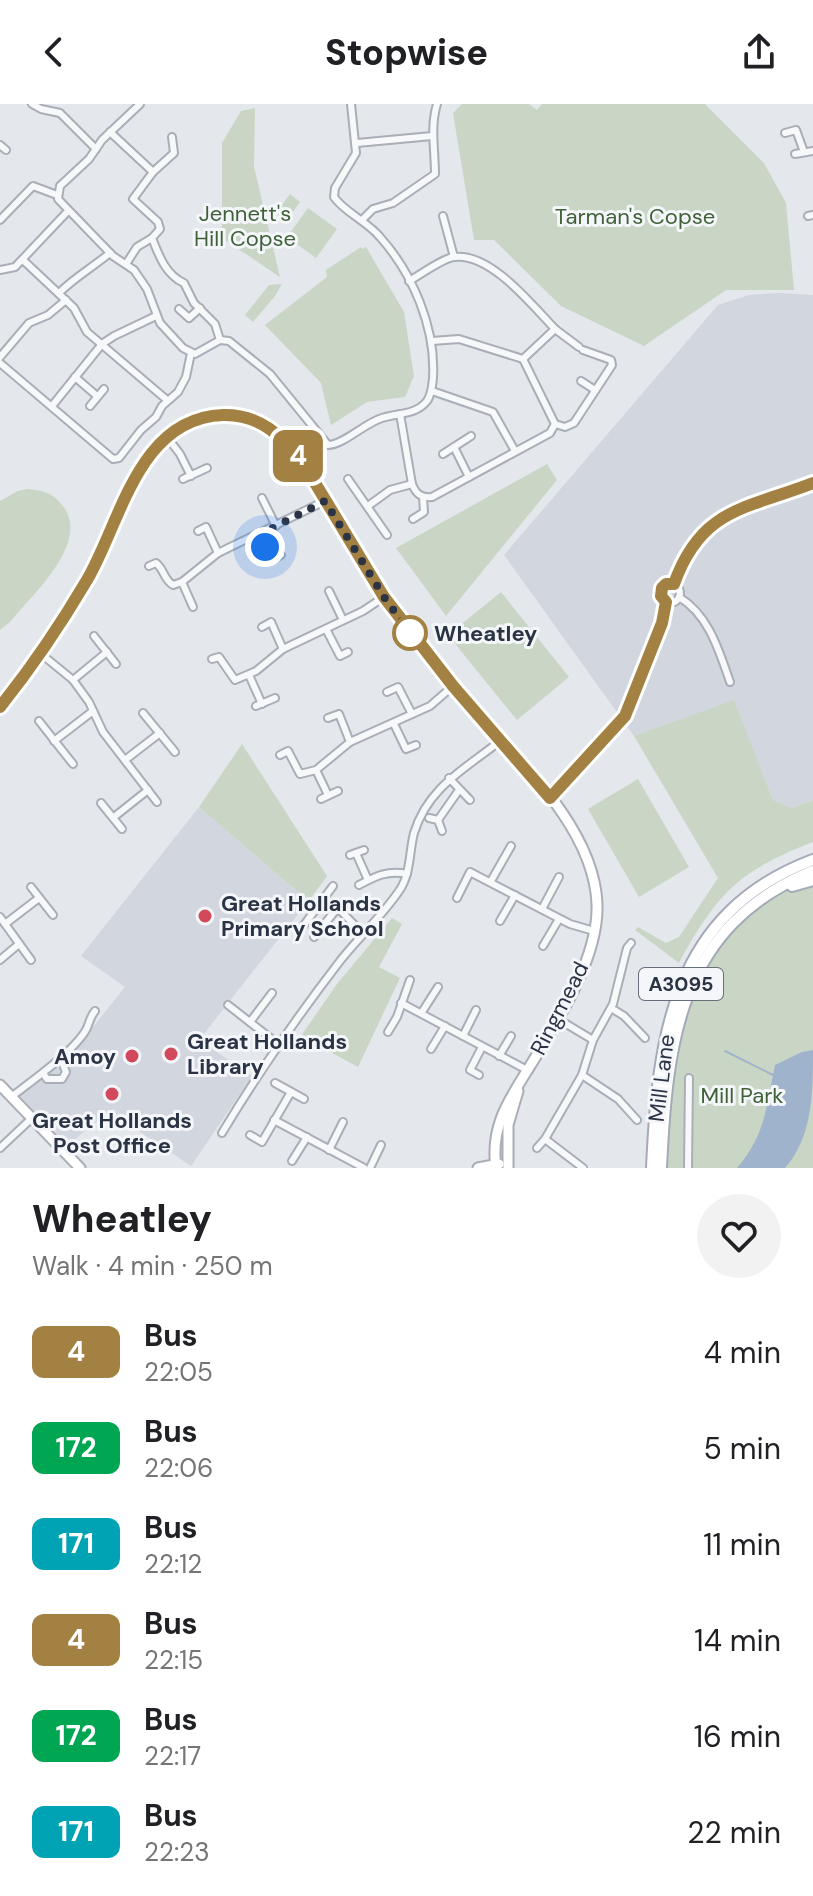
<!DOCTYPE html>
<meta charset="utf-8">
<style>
:root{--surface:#fff;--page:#f2f2f2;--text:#202124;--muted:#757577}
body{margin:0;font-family:"DM Sans",sans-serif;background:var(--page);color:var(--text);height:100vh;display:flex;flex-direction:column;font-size:30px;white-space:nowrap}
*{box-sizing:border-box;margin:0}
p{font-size:26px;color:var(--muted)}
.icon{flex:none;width:44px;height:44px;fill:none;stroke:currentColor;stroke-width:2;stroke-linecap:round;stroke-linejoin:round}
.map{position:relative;height:1064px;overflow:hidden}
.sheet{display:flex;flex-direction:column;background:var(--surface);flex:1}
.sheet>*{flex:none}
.badge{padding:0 16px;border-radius:12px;font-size:28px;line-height:52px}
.you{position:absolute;width:40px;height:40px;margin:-20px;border:6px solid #fff;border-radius:50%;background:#1a73e8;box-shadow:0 0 0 12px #1a73e833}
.map>.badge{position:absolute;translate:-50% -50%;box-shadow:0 0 0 4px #fff}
.round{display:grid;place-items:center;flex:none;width:84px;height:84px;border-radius:42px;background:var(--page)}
.overview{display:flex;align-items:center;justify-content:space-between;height:136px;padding:0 32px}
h1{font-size:38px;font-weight:800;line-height:60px}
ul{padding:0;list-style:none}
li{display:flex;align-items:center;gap:24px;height:96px;padding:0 32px}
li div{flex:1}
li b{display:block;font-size:30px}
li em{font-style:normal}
li .badge{min-width:88px;font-weight:700;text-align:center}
header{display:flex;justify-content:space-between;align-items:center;height:104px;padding:0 32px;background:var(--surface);font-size:36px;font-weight:800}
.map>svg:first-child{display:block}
.built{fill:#d2d6de}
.green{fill:#c9d6c5}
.water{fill:#9fb4cc}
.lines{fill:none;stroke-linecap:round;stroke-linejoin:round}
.stream{stroke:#9fb4cc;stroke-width:2}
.street-casing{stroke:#a9aeb7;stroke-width:10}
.secondary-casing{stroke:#a9aeb7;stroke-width:13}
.primary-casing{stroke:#a3abb8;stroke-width:14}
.street{stroke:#f7f8fa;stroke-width:6}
.secondary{stroke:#fff;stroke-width:9}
.primary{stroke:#fff;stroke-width:10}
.line-casing{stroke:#fff;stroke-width:18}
.line{stroke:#a38142;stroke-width:12}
.walk{stroke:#2b3445;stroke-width:8;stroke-dasharray:0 14.4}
.stop-dot{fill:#fff;stroke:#a38142;stroke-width:4}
.poi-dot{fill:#d1495b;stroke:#f4f6f9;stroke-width:3}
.labels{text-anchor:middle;stroke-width:6;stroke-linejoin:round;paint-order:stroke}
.shield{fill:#f4f6f9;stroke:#676e7b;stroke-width:2}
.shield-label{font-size:20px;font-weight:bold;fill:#2b3445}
.park-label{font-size:22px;fill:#3f6138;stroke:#f4f6f9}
.stop-label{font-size:22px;font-weight:bold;fill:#2b3445;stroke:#f4f6f9;text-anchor:start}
.poi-label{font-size:22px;font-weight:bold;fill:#2b3445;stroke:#f4f6f9;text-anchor:start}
.street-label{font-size:22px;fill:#2b3445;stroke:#f4f6f9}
</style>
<header><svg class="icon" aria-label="back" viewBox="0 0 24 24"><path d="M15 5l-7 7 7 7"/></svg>Stopwise<svg class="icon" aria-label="share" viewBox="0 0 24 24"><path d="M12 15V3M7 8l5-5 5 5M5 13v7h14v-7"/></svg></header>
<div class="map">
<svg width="813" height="1064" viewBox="0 0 813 1064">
<rect width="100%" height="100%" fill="#e4e7ec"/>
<!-- built -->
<g class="built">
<polygon points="778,189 813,191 813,696 792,704 773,696 734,597 634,632 504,451 718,201 749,191"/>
<polygon points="199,703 291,782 310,795 199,936 252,972 191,1062 109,1007 68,1041 19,991 69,953 125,883 81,852"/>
</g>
<!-- green -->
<g class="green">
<polygon points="462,0 529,0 537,6 542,0 705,0 764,59 786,99 794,186 726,186 644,242 561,202 494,136 474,136 453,9"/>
<polygon points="255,4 254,63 280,173 222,134 222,39 241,7"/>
<polygon points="290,90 300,98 286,118 276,109"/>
<polygon points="308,104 337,125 316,154 287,133"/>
<polygon points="361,143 363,145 366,143 404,208 414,272 405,293 367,298 331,321 321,279 265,221 327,173 326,166"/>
<polygon points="282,180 275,192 253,218 245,211 269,181"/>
<polygon points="547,360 557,376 446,512 396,444"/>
<path d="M27,385C43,386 56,390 65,405C88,441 32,491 10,518L0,526V397L18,387Z"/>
<polygon points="501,488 569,573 517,616 448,531"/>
<path d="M734,596L773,696L792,704L813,696V738C789,747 756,762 737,779C712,800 694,831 679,859L635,826L638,823L666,839L679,833L718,774L634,632Z"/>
<polygon points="242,640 327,772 310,795 291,782 199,703"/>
<polygon points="638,675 689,763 639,793 588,705"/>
<path d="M794,782L813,783V1064H666C670,966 675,872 756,804C767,795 781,789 794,782Z"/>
<polygon points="392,814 402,820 379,863 400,874 358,963 301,932 337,880"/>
</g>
<!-- water -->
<path class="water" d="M813,946C813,987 813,1033 785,1064H737C766,1030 766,1003 775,961L802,948Z"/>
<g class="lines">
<!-- stream -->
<polyline class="stream" points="725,947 773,971"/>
<defs>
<g id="street">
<polyline points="32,0 41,5 60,9 96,45"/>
<polyline points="140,0 102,36 89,55 60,82 58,95 113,152 134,166 147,185 160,219 183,244 195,250 220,236"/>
<polyline points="110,28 153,68"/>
<polyline points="785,29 796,26 804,48"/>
<polyline points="357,39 432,32"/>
<polyline points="0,41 6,46"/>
<polyline points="795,50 813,47"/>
<polyline points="443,112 454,153"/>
<polyline points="808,112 813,111"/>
<path d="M363,115L373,105L393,99L435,70C435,46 430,23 437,0"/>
<polyline points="0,116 33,82 57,91"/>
<path d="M152,134C159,152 166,171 184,179L194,199L215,220L220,236"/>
<polyline points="23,156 74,204 87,228 167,296"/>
<polyline points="126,160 137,143 152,134 160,125 158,118 133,95 153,68 174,49 172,33"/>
<polyline points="0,166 15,163 68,107"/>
<path d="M409,177C420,171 443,154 454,153C490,148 532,201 555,225"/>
<path d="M59,189C75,173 93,163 110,149"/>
<polyline points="179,205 189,214 200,204"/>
<path d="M220,236L229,237L270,270L328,341C343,341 365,319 382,314C398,309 416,311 427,297C432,290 432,282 433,274C436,224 413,170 380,133C367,117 344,108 334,93L335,84L356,49L351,0"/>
<polyline points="0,253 29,219 48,211 66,196"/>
<polyline points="523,255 555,225 579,243"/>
<polyline points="0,259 113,355 119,354 141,326 156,313 162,302 178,288 186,273 191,249"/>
<polyline points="75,273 97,292"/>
<polyline points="581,277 595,286"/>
<polyline points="432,287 493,308 515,347"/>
<polyline points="52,302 102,240 114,232 156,212"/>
<polyline points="90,302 104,285"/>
<path d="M400,310L412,380C416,390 421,394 432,393L550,329L555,320L523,255L459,235L432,237"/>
<polyline points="555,320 565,323 574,319 612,261 611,256 583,246"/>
<polyline points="167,333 180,350 191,372"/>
<polyline points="454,343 469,373"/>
<polyline points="443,350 471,332"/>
<polyline points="183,375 207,364"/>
<polyline points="348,375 387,431"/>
<polyline points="262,394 276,422"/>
<polyline points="368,402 390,386 412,380"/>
<polyline points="413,415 424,408 423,393"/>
<polyline points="198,427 206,423 218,449"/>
<polyline points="259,431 272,456 281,451"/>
<path d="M149,462L156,459C164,465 164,476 173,481L182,478L218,449L325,397"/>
<polyline points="182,478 193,503"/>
<circle cx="670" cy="489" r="10"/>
<path d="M674,480C701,404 746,405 813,379"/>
<polyline points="329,487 343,516"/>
<path d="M679,493C709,511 719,547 730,578"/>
<polyline points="262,523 271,518 283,545"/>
<polyline points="326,525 340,552 348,548"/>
<polyline points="94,532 116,560"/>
<polyline points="40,549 73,576 89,598 103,628 157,698"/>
<polyline points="212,555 219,553 235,576 256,567 283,545 363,507 384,493"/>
<polyline points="249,571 262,600"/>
<polyline points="73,576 107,548"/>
<polyline points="387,588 398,583 412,610"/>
<polyline points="256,602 275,594"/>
<polyline points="143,609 175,648"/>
<polyline points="328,614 339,610 350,638"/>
<polyline points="39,617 73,660"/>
<polyline points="394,620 406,645 416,641"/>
<polyline points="54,637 93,607"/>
<polyline points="280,651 288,647 300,670 316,666 350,638 430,602 453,582"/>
<polyline points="125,656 160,629"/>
<polyline points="316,666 328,691"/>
<polyline points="449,674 470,696"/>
<polyline points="321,695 338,687"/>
<polyline points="101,699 122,725"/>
<polyline points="114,713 148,686"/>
<polyline points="429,714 438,716 442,727"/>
<polyline points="438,716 459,686"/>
<polyline points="356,749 368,776"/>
<polyline points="350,751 364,746"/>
<polyline points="491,777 511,742"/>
<path d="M359,781C376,772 387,766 407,770"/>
<polyline points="31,783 53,811"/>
<polyline points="457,794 470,768 570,820 594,827"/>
<polyline points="542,805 559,773"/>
<polyline points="0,813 31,856"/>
<polyline points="500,817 515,791"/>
<polyline points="5,820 39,794"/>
<polyline points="304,821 333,782"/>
<polyline points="314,833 335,807 341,807 363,830"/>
<polyline points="543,842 559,815"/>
<polyline points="0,856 19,840"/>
<polyline points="401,899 527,966"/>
<polyline points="228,901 278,940"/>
<polyline points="611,904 624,912 645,934"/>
<polyline points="422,908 438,883"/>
<polyline points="558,915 593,936"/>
<polyline points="250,918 272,889"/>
<polyline points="388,928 397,913 410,876"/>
<polyline points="463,932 476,906"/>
<polyline points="431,945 445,922"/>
<polyline points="499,952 511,932"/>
<polyline points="43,969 47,975 62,975 66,968 60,953"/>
<polyline points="479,971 470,966 482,943"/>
<polyline points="582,971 618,995 637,1016"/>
<polyline points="275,979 304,995"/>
<path d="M11,993C32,977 76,946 87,924C90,917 90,913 95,907"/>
<polyline points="274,1016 364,1064"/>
<path d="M222,1029C258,969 297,913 340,857C359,833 382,812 399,787C411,770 409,748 414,729C428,683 465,665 500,637"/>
<polyline points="250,1031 262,1038 291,988"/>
<polyline points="545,1035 583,1064"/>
<polyline points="0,1044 32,1014"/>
<polyline points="537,1044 545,1035 582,971 593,936 613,900 627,844 631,839"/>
<polyline points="329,1046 343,1018"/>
<polyline points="292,1057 307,1033"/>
<polyline points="370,1064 381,1041"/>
<polyline points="688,1064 689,974"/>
</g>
<g id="secondary">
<path d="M0,602C31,563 60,522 85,479C115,429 132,342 191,318C217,307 248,309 272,325C297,341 311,374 326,399C340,423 355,447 370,471C398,515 431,556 465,596C514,653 594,721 597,800C599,854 557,918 530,962C509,996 490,1022 496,1064"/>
<polyline points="0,981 80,1064"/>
<polyline points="478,1064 499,1060"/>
<polyline points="508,1064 508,1021 518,987"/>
</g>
<g id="primary">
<polyline points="792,782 813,776"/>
<path d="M652,1064C658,933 672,809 813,756"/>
<path d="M661,1064C667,937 679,821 813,767"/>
</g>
</defs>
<!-- street casing -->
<use href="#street" class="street-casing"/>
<!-- secondary casing -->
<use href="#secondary" class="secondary-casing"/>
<!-- primary casing -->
<use href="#primary" class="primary-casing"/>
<!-- street -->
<use href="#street" class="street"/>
<!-- secondary -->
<use href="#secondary" class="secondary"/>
<!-- primary -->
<use href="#primary" class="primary"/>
</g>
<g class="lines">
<defs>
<path id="line" d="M0,603C32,563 61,520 87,476C121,418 138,314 223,311C260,310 282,332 303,359L384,493L453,582L550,694L625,612L662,519L666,498L661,492L662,484L666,480H674C701,404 746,405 813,379"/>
</defs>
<!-- line casing -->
<use href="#line" class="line-casing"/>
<!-- line -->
<use href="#line" class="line"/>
<!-- walk -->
<polyline class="walk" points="265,443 259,431 325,397 384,493 410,529"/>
</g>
<!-- markers -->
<circle class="stop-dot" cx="410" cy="529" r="16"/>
<g class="poi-dot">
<circle cx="205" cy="812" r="8"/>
<circle cx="171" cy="950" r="8"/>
<circle cx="132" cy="952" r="8"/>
<circle cx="112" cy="990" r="8"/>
</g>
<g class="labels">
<!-- shield labels -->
<rect class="shield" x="639" y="864" width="84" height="32" rx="6"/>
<g class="shield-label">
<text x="681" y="887">A3095</text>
</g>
<!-- park labels -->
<g class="park-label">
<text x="245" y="117">Jennett's<tspan x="245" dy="25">Hill Copse</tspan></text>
<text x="635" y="120">Tarman's Copse</text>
<text x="742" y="999">Mill Park</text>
</g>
<!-- stop labels -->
<g class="stop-label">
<text x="434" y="537">Wheatley</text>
</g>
<!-- poi labels -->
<g class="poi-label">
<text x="221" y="807">Great Hollands<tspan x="221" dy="25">Primary School</tspan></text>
<text x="187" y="945">Great Hollands<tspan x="187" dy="25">Library</tspan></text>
<text x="116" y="960" text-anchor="end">Amoy</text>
<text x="112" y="1024" text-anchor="middle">Great Hollands<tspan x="112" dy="25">Post Office</tspan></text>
</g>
<!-- street labels -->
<g class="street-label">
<text transform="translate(559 904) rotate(-63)" y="8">Ringmead</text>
<text transform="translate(661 974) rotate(-83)" y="8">Mill Lane</text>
</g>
</g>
</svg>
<div class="you" style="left:265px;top:443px"></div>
<b class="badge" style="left:298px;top:352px;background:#a38142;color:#fff">4</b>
</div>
<section class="sheet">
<div class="overview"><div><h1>Wheatley</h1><p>Walk · 4 min · 250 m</p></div><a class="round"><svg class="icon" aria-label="heart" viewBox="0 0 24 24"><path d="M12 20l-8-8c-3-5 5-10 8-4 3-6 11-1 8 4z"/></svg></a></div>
<ul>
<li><span class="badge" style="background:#a38142;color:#fff">4</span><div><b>Bus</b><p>22:05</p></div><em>4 min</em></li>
<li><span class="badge" style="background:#00a651;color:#fff">172</span><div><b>Bus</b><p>22:06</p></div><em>5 min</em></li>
<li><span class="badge" style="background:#00a3b4;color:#fff">171</span><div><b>Bus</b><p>22:12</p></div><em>11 min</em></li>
<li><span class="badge" style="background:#a38142;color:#fff">4</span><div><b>Bus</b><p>22:15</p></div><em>14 min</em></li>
<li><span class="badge" style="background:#00a651;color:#fff">172</span><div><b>Bus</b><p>22:17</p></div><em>16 min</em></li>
<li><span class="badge" style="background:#00a3b4;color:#fff">171</span><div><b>Bus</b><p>22:23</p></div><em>22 min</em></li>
</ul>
</section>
